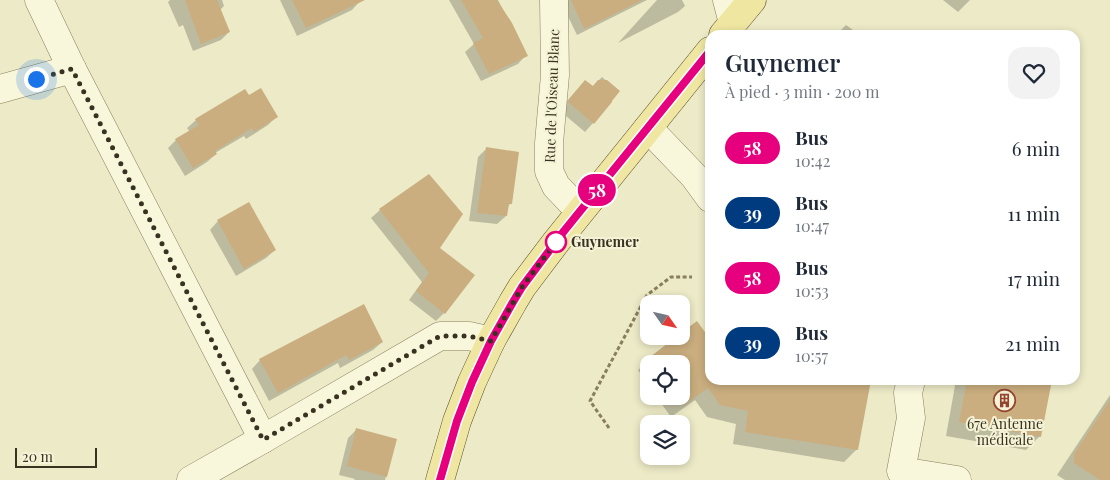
<!DOCTYPE html>
<html lang="fr">
<meta charset="utf-8">
<style>
:root{--surface:#fff;--page:#f2f2f3;--text:#1f2937;--muted:#747a83}
body{margin:0;font-family:"Playfair Display",serif;background:var(--page);color:var(--text);height:100vh;display:flex;flex-direction:column;font-size:19px;white-space:nowrap}
*{box-sizing:border-box;margin:0}
p{font-size:16px;color:var(--muted)}
.icon{flex:none;width:28px;height:28px;fill:none;stroke:currentColor;stroke-width:2;stroke-linecap:round;stroke-linejoin:round}
.map{position:relative;flex:1;overflow:hidden}
.sheet{position:absolute;left:705px;top:30px;width:375px;height:355px;display:flex;flex-direction:column;background:var(--surface);border-radius:15px;box-shadow:0 2px 8px #0003}
.sheet>*{flex:none}
.badge{padding:0 10px;border-radius:16px;font-size:18px;line-height:32px}
.needle{width:32px;rotate:124deg}
.fabs{position:absolute;left:640px;top:295px;display:grid;gap:10px}
.fabs a{display:grid;place-items:center;width:50px;height:50px;border-radius:10px;background:var(--surface);box-shadow:0 2px 8px #0003;font-size:25px}
.scale{position:absolute;left:15px;bottom:12px;width:82px;box-sizing:border-box;padding-left:5px;border:2px solid #3a3220;border-top:0;font-size:14px;line-height:18px;white-space:nowrap;color:#3a3220;-webkit-text-stroke:4px #f5f3d7;paint-order:stroke}
.you{position:absolute;width:25px;height:25px;margin:-12px;border:4px solid #fff;border-radius:50%;background:#1a73e8;box-shadow:0 0 0 8px #1a73e833}
.map>.badge{position:absolute;translate:-50% -50%;box-shadow:0 0 0 2px #fff}
.round{display:grid;place-items:center;flex:none;width:52px;height:52px;border-radius:15px;background:var(--page)}
.head{display:flex;align-items:center;justify-content:space-between;height:85px;padding:0 20px}
h1{font-size:24px;font-weight:600;line-height:38px}
ul{padding:0;list-style:none}
li{display:flex;align-items:center;gap:15px;height:65px;padding:0 20px}
li div{flex:1}
li b{display:block;font-size:19px}
li em{font-style:normal}
li .badge{min-width:55px;font-weight:700;text-align:center}
.map>svg:first-child{display:block}
.shadow{fill:#0003}
.building{fill:#caae7f}
.lines{fill:none;stroke-linecap:round;stroke-linejoin:round}
.minor-casing{stroke:#897e5d;stroke-width:29}
.major-casing{stroke:#574b31;stroke-width:29}
.path{stroke:#897e5d;stroke-width:3;stroke-dasharray:4 2.5;stroke-linecap:butt}
.minor{stroke:#f8f6db;stroke-width:28}
.major{stroke:#efe7a1;stroke-width:28}
.line-casing{stroke:#fff;stroke-width:11}
.line{stroke:#e6007e;stroke-width:8}
.walk{stroke:#3a3220;stroke-width:5;stroke-dasharray:0 9}
.stop-dot{fill:#fff;stroke:#e6007e;stroke-width:2.5}
.labels{text-anchor:middle;stroke-width:4;stroke-linejoin:round;paint-order:stroke}
.street-label{font-size:14px;fill:#3a3220;stroke:#f5f3d7}
.stop-label{font-size:14px;font-weight:bold;fill:#3a3220;stroke:#f5f3d7;text-anchor:start}
.poi-label{font-size:14px;fill:#3a3220;stroke:#f5f3d7}
</style>
<div class="map">
<svg width="1110" height="480" viewBox="0 0 1110 480">
<rect width="100%" height="100%" fill="#edeac7"/>
<!-- shadow -->
<g class="shadow">
<polygon points="170,0 222,0 224,6 220,10 229,32 221,40 193,51 183,25 179,27 168,2"/>
<polygon points="280,0 360,0 360,1 352,10 297,36"/>
<polygon points="449,0 498,0 526,55 518,64 481,81 465,52 474,44"/>
<polygon points="569,0 647,0 577,35 563,6"/>
<polygon points="657,0 682,0 685,6 678,12 618,43"/>
<polygon points="943,0 970,0 958,12"/>
<polygon points="846,25 860,35 836,35"/>
<polygon points="602,77 618,91 593,123 585,132 560,111 560,109 577,90 592,87"/>
<polygon points="245,90 249,96 276,117 268,125 246,139 244,136 215,153 216,154 207,162 185,176 168,148 176,140 190,132 187,128 196,120"/>
<polygon points="487,148 511,203 507,207 506,216 497,224 469,221 478,157"/>
<polygon points="429,176 438,249 444,313 436,321 409,300 422,282 371,218 380,210"/>
<polygon points="218,221 275,250 266,258 236,276 210,230"/>
<polygon points="382,342 373,350 340,368 338,363 269,401 252,369 260,360"/>
<polygon points="710,342 710,380 870,380 857,449 844,462 733,444 736,424 707,417 695,400 671,417 656,396 681,396 681,364 649,364 649,386 638,370 651,358"/>
<polygon points="956,380 1050,380 1040,436 1026,450 946,436"/>
<polygon points="1110,395 1110,480 1065,480 1057,475"/>
<polygon points="357,429 396,440 385,480 354,480 355,479 339,475 348,438"/>
</g>
<!-- building -->
<g class="building">
<polygon points="185,0 217,0 230,32 201,44"/>
<polygon points="292,0 365,0 306,28"/>
<polygon points="461,0 497,0 512,23 528,56 489,74 473,43 483,38"/>
<polygon points="571,0 642,0 584,29"/>
<polygon points="585,80 593,86 598,80 607,80 620,91 612,101 612,102 594,124 568,102 569,99"/>
<polygon points="261,88 278,117 254,132 252,128 215,151 217,154 193,168 175,139 199,125 195,119 245,89 249,95"/>
<polygon points="486,147 519,152 512,204 509,204 507,216 477,213"/>
<polygon points="429,174 463,214 440,248 475,275 445,314 416,291 429,273 379,209"/>
<polygon points="249,202 276,250 244,269 217,220"/>
<polygon points="364,304 383,342 349,360 346,355 278,393 259,359"/>
<polygon points="697,321 710,339 710,380 871,380 858,450 745,432 748,411 720,405 708,388 684,405 678,396 681,396 681,364 655,364 650,357 677,336 681,336 681,333"/>
<polygon points="967,380 1052,380 1041,437 959,422"/>
<polygon points="1110,400 1110,480 1100,480 1074,463 1074,454"/>
<polygon points="356,428 397,439 387,477 347,466"/>
</g>
<g class="lines">
<defs>
<g id="minor">
<polyline points="39,0 72,69 263,439"/>
<polyline points="554,0 555,75 549,143 549,171 556,186 574,205 581,210"/>
<polyline points="727,0 733,23"/>
<polyline points="0,89 72,69"/>
<polyline points="648,128 694,176 710,198"/>
<polyline points="911,380 908,393 911,418 901,471 957,480"/>
<polyline points="191,480 263,439 440,336 469,336 491,341"/>
</g>
<g id="major">
<polyline points="723,35 752,0"/>
<polyline points="440,480 457,421 472,382 491,341 513,302 522,287 556,242 710,51"/>
</g>
</defs>
<!-- minor casing -->
<use href="#minor" class="minor-casing"/>
<!-- major casing -->
<use href="#major" class="major-casing"/>
<!-- path -->
<polyline class="path" points="609,428 590,401 647,295 671,277 692,277"/>
<!-- minor -->
<use href="#minor" class="minor"/>
<!-- major -->
<use href="#major" class="major"/>
</g>
<g class="lines">
<defs>
<polyline id="line" points="440,480 457,421 472,382 491,341 513,302 522,287 564,231 710,51"/>
</defs>
<!-- line casing -->
<use href="#line" class="line-casing"/>
<!-- line -->
<use href="#line" class="line"/>
<!-- walk -->
<polyline class="walk" points="36,79 72,69 263,440 440,336 469,336 491,341 522,287 556,242"/>
</g>
<!-- icons -->
<defs>
<symbol id="building-ring" viewBox="-11 -11 22 22"><circle r="9.5" fill="#f5f3d7" stroke="#96442f" stroke-width="1.5"/><path d="M-4-6H4V6H1V3H-1V6H-4ZM-2.5-4.3h1.7v1.8h-1.7ZM.8-4.3h1.7v1.8H.8ZM-2.5-1h1.7V.8h-1.7ZM.8-1h1.7V.8H.8Z" fill="#96442f"/></symbol>
</defs>
<g fill-rule="evenodd">
<use href="#building-ring" x="992" y="388" width="25" height="25"/>
</g>
<!-- markers -->
<circle class="stop-dot" cx="556" cy="242" r="10"/>
<g class="labels">
<!-- street labels -->
<g class="street-label">
<text transform="translate(552 96) rotate(-88)" y="5">Rue de l'Oiseau Blanc</text>
</g>
<!-- stop labels -->
<g class="stop-label">
<text x="571" y="247">Guynemer</text>
</g>
<!-- poi labels -->
<g class="poi-label">
<text x="1005" y="429">67e Antenne<tspan x="1005" dy="16">médicale</tspan></text>
</g>
</g>
</svg>
<div class="fabs">
<a><svg class="needle" viewBox="-14 -14 28 28"><path d="M0-13l5 13h-10z" fill="#e53935"/><path d="M0 13l5-13h-10z" fill="#747a83"/></svg></a>
<a><svg class="icon" aria-label="locate" viewBox="0 0 24 24"><circle cx="12" cy="12" r="6"/><path d="M12 2v4M12 18v4M2 12h4M18 12h4"/></svg></a>
<a><svg class="icon" aria-label="layers" viewBox="0 0 24 24"><path d="M12 4l9 5-9 5-9-5zM3 14l9 5 9-5"/></svg></a>
</div>
<div class="scale">20 m</div>
<div class="you" style="left:36px;top:79px"></div>
<b class="badge" style="left:597px;top:190px;background:#e6007e;color:#fff">58</b>
<section class="sheet">
<div class="head"><div><h1>Guynemer</h1><p>À pied · 3 min · 200 m</p></div><a class="round"><svg class="icon" aria-label="heart" viewBox="0 0 24 24"><path d="M12 20l-8-8c-3-5 5-10 8-4 3-6 11-1 8 4z"/></svg></a></div>
<ul>
<li><span class="badge" style="background:#e6007e;color:#fff">58</span><div><b>Bus</b><p>10:42</p></div><em>6 min</em></li>
<li><span class="badge" style="background:#003b80;color:#fff">39</span><div><b>Bus</b><p>10:47</p></div><em>11 min</em></li>
<li><span class="badge" style="background:#e6007e;color:#fff">58</span><div><b>Bus</b><p>10:53</p></div><em>17 min</em></li>
<li><span class="badge" style="background:#003b80;color:#fff">39</span><div><b>Bus</b><p>10:57</p></div><em>21 min</em></li>
</ul>
</section>
</div>
